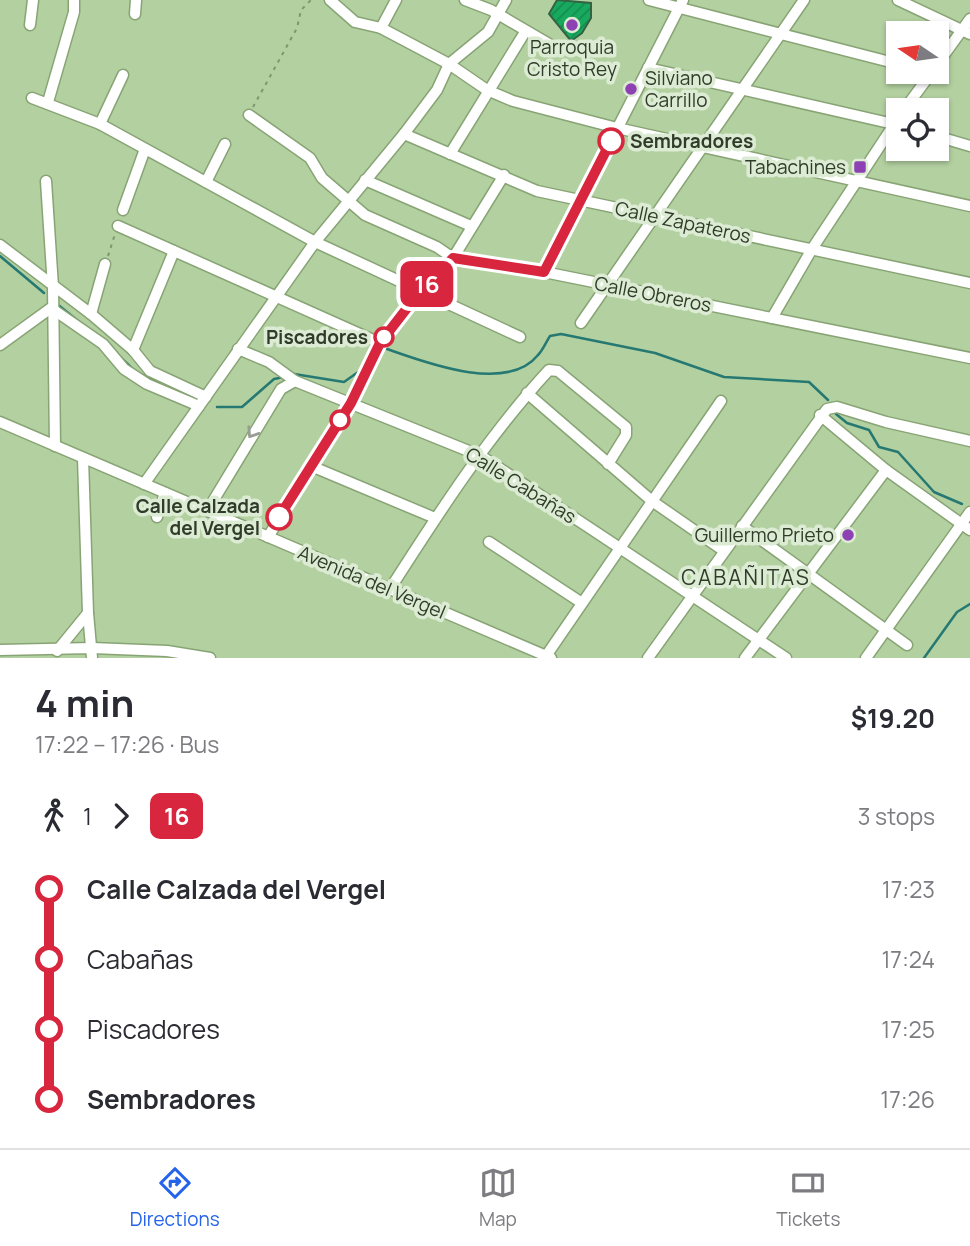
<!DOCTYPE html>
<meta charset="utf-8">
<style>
:root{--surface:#fff;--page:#f2f2f3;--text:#2b2b33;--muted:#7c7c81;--line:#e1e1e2;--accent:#2563eb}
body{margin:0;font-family:Manrope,sans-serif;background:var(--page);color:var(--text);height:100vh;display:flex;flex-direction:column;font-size:26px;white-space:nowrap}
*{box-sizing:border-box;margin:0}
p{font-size:23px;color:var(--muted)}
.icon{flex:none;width:38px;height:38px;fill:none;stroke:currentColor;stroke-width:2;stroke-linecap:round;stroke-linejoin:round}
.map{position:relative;height:658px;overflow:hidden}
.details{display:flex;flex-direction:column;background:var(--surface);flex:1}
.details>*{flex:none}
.badge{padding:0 14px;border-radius:10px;font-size:24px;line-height:46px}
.needle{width:46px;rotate:283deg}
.buttons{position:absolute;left:886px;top:21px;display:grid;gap:14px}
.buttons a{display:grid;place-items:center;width:63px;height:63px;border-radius:0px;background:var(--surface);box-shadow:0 2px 5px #0004;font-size:35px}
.map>.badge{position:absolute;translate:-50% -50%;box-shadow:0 0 0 4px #fff}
.legs{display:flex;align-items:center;gap:10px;height:77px;padding:0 35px;font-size:23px}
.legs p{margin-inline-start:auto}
.summary{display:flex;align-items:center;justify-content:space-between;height:119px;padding:0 35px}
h1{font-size:38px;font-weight:700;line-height:52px}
ul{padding:0 35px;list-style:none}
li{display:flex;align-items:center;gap:24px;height:70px;font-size:26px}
li i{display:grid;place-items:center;width:10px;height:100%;margin:0 9px;background:currentColor}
li i::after{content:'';width:18px;height:18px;margin:-9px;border:5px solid;border-radius:50%;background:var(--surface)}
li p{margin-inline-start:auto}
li:first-child i{background:linear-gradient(#0000 50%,currentColor 0)}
li:last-child i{background:linear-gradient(currentColor 50%,#0000 0)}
.dock{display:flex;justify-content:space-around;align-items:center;height:98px;border-top:2px solid var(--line);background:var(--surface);font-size:19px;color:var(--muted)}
.dock a{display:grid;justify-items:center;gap:4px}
.dock .current{color:var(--accent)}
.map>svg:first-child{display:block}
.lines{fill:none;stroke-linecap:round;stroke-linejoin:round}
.stream{stroke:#267972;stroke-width:2.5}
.building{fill:url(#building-hatch);stroke:#346344;stroke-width:2}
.minor-casing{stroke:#88a475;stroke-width:13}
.path{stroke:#7f9671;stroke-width:2;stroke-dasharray:3.5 5;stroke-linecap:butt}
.minor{stroke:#fff;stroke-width:10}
.oneway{stroke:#989e94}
.line-1-casing{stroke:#fff;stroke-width:16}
.line-1{stroke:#d7263d;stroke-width:10}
.poi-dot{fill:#8e41b2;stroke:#dcebd3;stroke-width:2.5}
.stop-1-dot{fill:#fff;stroke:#d7263d;stroke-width:3.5}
.labels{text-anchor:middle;stroke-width:7;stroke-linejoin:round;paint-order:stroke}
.poi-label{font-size:19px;fill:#303c29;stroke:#dcebd3;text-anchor:end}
.stop-label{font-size:19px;font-weight:bold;fill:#303c29;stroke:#dcebd3;text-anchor:end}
.street-label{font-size:19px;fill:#303c29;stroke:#dcebd3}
.neighbourhood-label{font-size:21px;letter-spacing:2px;fill:#303c29;stroke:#dcebd3}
</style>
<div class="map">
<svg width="970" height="658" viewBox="0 0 970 658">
<defs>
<pattern id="building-hatch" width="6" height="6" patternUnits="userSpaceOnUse" patternTransform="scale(1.75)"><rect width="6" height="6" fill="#17aa5e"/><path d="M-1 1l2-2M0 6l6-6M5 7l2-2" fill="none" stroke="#158c4e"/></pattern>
</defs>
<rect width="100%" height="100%" fill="#b3d0a0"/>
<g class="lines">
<!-- stream -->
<g class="stream">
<polyline points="0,256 44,293"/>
<polyline points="57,304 82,324"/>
<path d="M387,349C424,362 507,394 538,355C543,350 546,342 550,336L561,334L655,353L724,377L809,382L828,400"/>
<polyline points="119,356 136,372 172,389"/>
<polyline points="294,374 344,382 361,370"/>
<polyline points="217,407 242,407 274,379 284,377"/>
<polyline points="836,414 847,423 869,430 879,447 898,452 934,492 962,504"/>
<polyline points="924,658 957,612 970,604"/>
</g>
</g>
<!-- building -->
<polygon class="building" points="557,0 591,3 591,18 582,33 571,41 549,14"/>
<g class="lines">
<defs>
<g id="minor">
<polyline points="330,0 355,22 381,28 449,64 487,90 513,101 617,128 970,206"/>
<polyline points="465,0 491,10 556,48"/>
<polyline points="649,0 898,64"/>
<polyline points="898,0 970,34"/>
<polyline points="135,14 136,0"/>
<polyline points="30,25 33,0"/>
<polyline points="381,28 396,0"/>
<polyline points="936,66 970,19"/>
<polyline points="648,68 898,125"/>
<polyline points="32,98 100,124 315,242 520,337"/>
<polyline points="48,102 74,12 74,0"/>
<polyline points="904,110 932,72"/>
<polyline points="249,115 310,158 322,178 365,215 437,247 453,258 544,272 970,358"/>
<polyline points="100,124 123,75"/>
<polyline points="404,134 537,191 970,283"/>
<polyline points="936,136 970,146"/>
<polyline points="450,154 525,32"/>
<polyline points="365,180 471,226"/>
<polyline points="46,181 53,287 55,446"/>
<polyline points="206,182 225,144"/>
<polyline points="123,210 145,149"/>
<polyline points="118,226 380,343"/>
<polyline points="0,245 91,314 133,350 150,371 206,397"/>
<polyline points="544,272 683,0"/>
<polyline points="91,314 105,264"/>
<polyline points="772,318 812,249 897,120"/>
<polyline points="581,323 804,0"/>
<polyline points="0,345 51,308 103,344 124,369 147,384 199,406"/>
<polyline points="238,349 269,362 295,381 481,456 786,658"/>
<polyline points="133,350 174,251"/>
<polyline points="527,393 652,501 724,551"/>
<polyline points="820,415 886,470 970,530"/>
<polyline points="0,422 551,658"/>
<polyline points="83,458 88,613 92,658"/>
<polyline points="311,466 435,518"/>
<polyline points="144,484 315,242 404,134 437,90 449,64 488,32 506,0"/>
<polyline points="207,511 281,389 295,381"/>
<polyline points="157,517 165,493"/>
<polyline points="742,526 907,645"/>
<polyline points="268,537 351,403 380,343 421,290 453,258 504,175"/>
<polyline points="489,542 582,603"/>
<path d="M390,589C438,514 488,436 549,370L558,371L626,427V435L608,464"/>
<polyline points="0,650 92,648 167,651 210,658"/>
<polyline points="57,651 88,613"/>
<polyline points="546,656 721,401"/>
<polyline points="648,658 827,409 837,407 886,422 970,441"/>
<polyline points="745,658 886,470"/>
<polyline points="866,658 970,512"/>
</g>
</defs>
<!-- minor casing -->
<use href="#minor" class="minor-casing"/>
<!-- path -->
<g class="path">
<polyline points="253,107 297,28 301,10 311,0"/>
<polyline points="108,256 115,234"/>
</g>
<!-- minor -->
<use href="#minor" class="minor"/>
</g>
<!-- one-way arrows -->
<defs><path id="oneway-chevron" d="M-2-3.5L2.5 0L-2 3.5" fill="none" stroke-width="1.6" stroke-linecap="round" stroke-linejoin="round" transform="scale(1.75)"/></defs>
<use class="oneway" href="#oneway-chevron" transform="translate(252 433) rotate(123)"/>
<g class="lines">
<defs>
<polyline id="line-1" points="279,517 351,403 380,343 421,290 453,258 544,272 611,141"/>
</defs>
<!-- line-1 casing -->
<use href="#line-1" class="line-1-casing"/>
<!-- line-1 -->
<use href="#line-1" class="line-1"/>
</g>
<!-- markers -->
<g class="poi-dot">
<circle cx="572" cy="25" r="7"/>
<circle cx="631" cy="89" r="7"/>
<rect x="853" y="160" width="14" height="14" rx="3.5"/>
<circle cx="848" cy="535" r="7"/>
</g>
<g class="stop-1-dot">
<circle cx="611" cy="141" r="12"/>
<circle cx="384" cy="337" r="9"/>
<circle cx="340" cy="420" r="9"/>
<circle cx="279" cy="517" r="12"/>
</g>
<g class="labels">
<!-- poi labels -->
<g class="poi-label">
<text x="572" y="54" text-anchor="middle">Parroquia<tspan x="572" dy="22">Cristo Rey</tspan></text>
<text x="645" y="85" text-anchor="start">Silviano<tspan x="645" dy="22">Carrillo</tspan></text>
<text x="846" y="174">Tabachines</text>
<text x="834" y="542">Guillermo Prieto</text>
</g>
<!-- stop labels -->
<g class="stop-label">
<text x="630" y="148" text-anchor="start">Sembradores</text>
<text x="368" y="344">Piscadores</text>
<text x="260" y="513">Calle Calzada<tspan x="260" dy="22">del Vergel</tspan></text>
</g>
<!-- street labels -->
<g class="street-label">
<text transform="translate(683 222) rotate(12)" y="7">Calle Zapateros</text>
<text transform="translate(653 294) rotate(11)" y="7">Calle Obreros</text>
<text transform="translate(521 485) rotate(32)" y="7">Calle Cabañas</text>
<text transform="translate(372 582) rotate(23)" y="7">Avenida del Vergel</text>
</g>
<!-- neighbourhood labels -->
<g class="neighbourhood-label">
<text x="746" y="585">CABAÑITAS</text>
</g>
</g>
</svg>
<div class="buttons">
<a><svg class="needle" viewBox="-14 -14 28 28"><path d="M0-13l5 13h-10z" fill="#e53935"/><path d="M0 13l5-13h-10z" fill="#7c7c81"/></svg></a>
<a><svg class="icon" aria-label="locate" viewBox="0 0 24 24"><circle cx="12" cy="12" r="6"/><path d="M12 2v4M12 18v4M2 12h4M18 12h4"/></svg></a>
</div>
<b class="badge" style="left:427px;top:284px;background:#d7263d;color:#fff">16</b>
</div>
<section class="details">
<div class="summary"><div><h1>4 min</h1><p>17:22 – 17:26 · Bus</p></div><b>$19.20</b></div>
<div class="legs"><svg class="icon" aria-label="walk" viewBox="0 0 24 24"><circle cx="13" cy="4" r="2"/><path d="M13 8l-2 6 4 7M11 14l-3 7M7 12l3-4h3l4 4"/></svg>1<svg class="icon" aria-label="forward" viewBox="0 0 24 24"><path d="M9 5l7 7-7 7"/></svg><b class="badge" style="background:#d7263d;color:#fff">16</b><p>3 stops</p></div>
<ul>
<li><i style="color:#d7263d"></i><b>Calle Calzada del Vergel</b><p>17:23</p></li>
<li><i style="color:#d7263d"></i><span>Cabañas</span><p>17:24</p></li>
<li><i style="color:#d7263d"></i><span>Piscadores</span><p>17:25</p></li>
<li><i style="color:#d7263d"></i><b>Sembradores</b><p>17:26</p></li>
</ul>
</section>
<nav class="dock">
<a class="current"><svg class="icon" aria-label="directions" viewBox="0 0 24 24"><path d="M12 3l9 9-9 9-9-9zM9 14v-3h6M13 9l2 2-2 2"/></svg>Directions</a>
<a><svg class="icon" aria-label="map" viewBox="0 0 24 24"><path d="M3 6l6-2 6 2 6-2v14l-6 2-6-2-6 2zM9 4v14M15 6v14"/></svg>Map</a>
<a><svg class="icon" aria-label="tickets" viewBox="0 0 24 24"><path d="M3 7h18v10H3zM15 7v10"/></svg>Tickets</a>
</nav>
